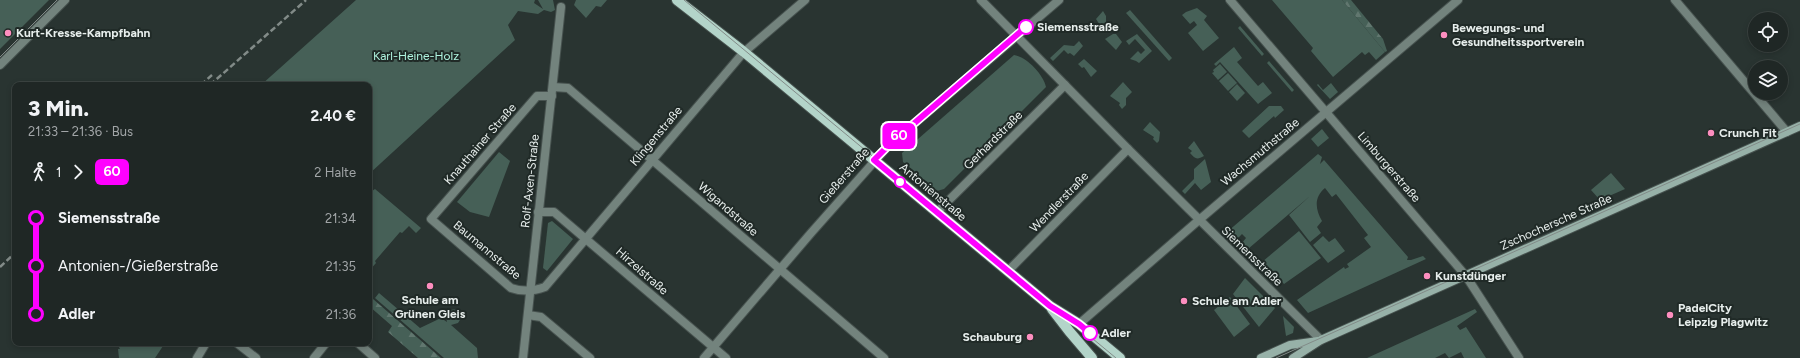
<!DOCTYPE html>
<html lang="de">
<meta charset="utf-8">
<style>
:root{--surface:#1f2725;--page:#272f2d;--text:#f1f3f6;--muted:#a1a5a7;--line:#3c4442}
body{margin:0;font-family:Figtree,sans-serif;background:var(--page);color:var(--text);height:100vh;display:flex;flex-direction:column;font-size:15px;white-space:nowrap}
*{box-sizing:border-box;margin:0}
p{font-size:13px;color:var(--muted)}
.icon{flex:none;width:22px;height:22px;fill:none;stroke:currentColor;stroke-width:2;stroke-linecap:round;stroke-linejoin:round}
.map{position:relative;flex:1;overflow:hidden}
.side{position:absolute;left:12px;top:82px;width:360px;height:264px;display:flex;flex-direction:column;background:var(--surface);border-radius:8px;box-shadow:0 2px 6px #0003,0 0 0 1px var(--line)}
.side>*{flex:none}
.badge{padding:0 8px;border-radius:6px;font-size:14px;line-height:26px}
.tools{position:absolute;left:1748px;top:12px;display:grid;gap:8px}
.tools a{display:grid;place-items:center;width:40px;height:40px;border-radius:50%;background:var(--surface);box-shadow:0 2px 6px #0003,0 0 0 1px var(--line);font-size:20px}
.map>.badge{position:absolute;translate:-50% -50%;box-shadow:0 0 0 2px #fff}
.legs{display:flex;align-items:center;gap:6px;height:44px;padding:0 16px;font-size:13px}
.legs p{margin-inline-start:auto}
.summary{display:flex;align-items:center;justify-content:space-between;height:68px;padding:0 16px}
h1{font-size:22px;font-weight:800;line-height:30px}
ul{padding:0 16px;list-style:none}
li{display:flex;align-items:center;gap:14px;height:48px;font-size:15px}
li i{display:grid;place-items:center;width:6px;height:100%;margin:0 5px;background:currentColor}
li i::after{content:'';width:10px;height:10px;margin:-5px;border:3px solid;border-radius:50%;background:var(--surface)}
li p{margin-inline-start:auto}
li:first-child i{background:linear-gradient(#0000 50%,currentColor 0)}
li:last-child i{background:linear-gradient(currentColor 50%,#0000 0)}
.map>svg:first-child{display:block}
.green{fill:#466057}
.forest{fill:url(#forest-firs)}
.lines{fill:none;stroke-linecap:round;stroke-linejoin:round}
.minor-casing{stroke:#47524f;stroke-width:10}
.tertiary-casing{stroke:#47524f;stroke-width:10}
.secondary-casing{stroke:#47524f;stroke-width:10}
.primary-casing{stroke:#47524f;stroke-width:12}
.minor{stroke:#73837d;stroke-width:8}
.tertiary{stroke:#73837d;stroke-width:8}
.secondary{stroke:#97b1a8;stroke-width:8}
.primary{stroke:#b3d4c9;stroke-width:10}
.tram{stroke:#828b88;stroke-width:1}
.rail{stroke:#828b88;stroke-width:2.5;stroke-dasharray:6 3;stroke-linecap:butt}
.line-1-casing{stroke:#fff;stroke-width:9}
.line-1{stroke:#f0f;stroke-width:6}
.stop-1-dot{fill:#fff;stroke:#f0f;stroke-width:2}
.poi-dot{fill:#fd8ebf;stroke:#202a27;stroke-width:1.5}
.labels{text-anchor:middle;stroke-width:4;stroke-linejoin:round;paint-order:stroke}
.stop-label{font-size:12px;font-weight:bold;fill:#e7eeec;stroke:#202a27;text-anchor:start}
.poi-label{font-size:12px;font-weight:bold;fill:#e7eeec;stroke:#202a27;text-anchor:start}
.park-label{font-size:12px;fill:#aff4df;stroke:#202a27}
.street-label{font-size:12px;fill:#e7eeec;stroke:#202a27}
</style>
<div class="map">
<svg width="1800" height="358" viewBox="0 0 1800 358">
<defs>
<pattern id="forest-firs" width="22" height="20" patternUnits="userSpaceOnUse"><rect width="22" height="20" fill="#466057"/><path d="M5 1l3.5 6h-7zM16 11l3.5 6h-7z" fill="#61776f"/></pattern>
</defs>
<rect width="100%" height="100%" fill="#293431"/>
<!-- green -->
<g class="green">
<polygon points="0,0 49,0 0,49"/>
<polygon points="356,0 535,0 534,3 543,9 538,0 553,0 555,10 551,12 544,10 538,14 518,11 508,25 515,40 369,174 369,85 261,85"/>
<polygon points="576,0 607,0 601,7 596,6 586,18 574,5"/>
<polygon points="1272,0 1342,0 1385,52 1376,60 1369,52 1365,55 1362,52 1333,77 1311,51 1313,48"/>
<polygon points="1197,8 1207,16 1204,20 1219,38 1203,51 1188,33 1197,25 1194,21 1190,24 1182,15 1186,12"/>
<polygon points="1130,10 1172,58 1169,61 1126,13"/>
<polygon points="1103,11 1106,16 1106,30 1103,30 1096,19"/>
<polygon points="1240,26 1264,54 1262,56 1238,28"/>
<polygon points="1113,34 1116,34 1122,42 1116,50 1105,39"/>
<polygon points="1137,34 1152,51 1139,63 1136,61 1130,59 1138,51 1141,54 1145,50 1135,39 1129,45 1126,41"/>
<polygon points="1079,41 1083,46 1074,56 1070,53 1068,54 1064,50 1053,61 1050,58 1064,45 1074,46"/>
<polygon points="1234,47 1242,58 1237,62 1258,86 1263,82 1272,93 1258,104 1220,62 1216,66 1214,64"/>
<path d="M1014,55C1027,57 1043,74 1046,87L944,189L937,191L903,162L902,153Z"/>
<polygon points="1084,59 1097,71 1091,77 1084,67 1082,68 1078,64"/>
<polygon points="1269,61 1294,90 1292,92 1267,63"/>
<polygon points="1220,64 1227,72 1218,80 1212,73 1214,72 1213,70"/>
<polygon points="1228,73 1237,83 1228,91 1219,81"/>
<polygon points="1123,82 1132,92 1126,98 1126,105 1122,109 1119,105 1120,103 1110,96"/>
<polygon points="1331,83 1338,92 1330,99 1317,85 1318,84 1323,90"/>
<polygon points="1237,84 1245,93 1237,101 1229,92"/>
<polygon points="1269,106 1281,106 1284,110 1275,118 1274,116 1249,138 1242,131"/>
<polygon points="1150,122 1160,132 1159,141 1157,143 1153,139 1154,137 1143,130"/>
<polygon points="1322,129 1329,138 1318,147 1311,139"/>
<path d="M1194,141L1204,156C1197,160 1195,159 1190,153L1192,151L1188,148Z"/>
<polygon points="499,152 510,161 489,217 470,212 457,202"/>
<path d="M1318,154L1322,157L1320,164L1324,160L1408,257L1407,260H1411L1423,256L1426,259L1308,313L1297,300L1344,267L1345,269L1349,267L1347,264L1371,247L1364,238L1368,235L1336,194L1332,197L1325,188C1314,197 1315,209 1322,221L1317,227L1321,233L1310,242L1289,215L1310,196L1248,249L1242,243L1246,238L1242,234L1237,239L1227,232Z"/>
<polygon points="1205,159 1211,182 1201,190 1195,183 1185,194 1182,191 1194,179 1194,169"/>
<polygon points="1611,173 1625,189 1600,200 1591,190"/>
<polygon points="369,189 372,191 375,189 421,228 416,233 409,226 402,233 400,232 375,261 376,263 369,271"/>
<polygon points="552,221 573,239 547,271 543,268 548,223"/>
<polygon points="1299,231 1321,258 1284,284 1272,271 1262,262"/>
<polygon points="1323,236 1329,242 1335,238 1345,251 1328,263 1313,245"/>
<polygon points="1245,278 1275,308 1259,327 1233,294"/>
<path d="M379,293L420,328L441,318L447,322C442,302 470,309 458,323L451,325L477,348L478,358H444L375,298Z"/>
<polygon points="1230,297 1250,324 1234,337 1214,310"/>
<polygon points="1475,309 1477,312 1457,326 1460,330 1466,327 1486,358 1464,358 1461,352 1449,358 1445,353 1435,358 1367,358"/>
<polygon points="1283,316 1294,327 1293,333 1286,336"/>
<polygon points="117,343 165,343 155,358 119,358 118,349 120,349"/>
</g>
<!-- forest -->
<g class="forest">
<polygon points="1342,0 1351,0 1383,39 1387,51 1385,52"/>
<polygon points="373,299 441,358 418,358 388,332 392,326 369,306 369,303"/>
</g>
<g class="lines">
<defs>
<g id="minor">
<polyline points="981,0 1128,149 1321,340"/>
<polyline points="1230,0 1466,276 1519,358"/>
<polyline points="1675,0 1787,132"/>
<polyline points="553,87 568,88 884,358"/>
<path d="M552,96H537L431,219L511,288C522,292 534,291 545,287L743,53L805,0"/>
<polyline points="538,212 554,212 726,358"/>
<polyline points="937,212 1065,85"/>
<polyline points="1008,271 1128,149"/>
<polyline points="528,315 541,317 590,358"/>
<polyline points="1079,324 1199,220 1458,0"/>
<polyline points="237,343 256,358"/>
<polyline points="358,343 375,358"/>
<polyline points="197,358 206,343"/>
<polyline points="314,358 326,343"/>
<polyline points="523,358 561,7"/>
</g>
<g id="tertiary">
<polyline points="0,65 65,0"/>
<polyline points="704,358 811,233 889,145 1059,0"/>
</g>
<g id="secondary">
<polyline points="1261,358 1290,345 1318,341"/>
<polyline points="1293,358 1321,340 1800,126"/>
</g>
<g id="primary">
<polyline points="677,0 744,52 1050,306 1079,324 1120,358"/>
<polyline points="1052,309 1069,331 1092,358"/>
</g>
</defs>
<!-- minor casing -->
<use href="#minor" class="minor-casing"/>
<!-- tertiary casing -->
<use href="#tertiary" class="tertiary-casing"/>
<!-- secondary casing -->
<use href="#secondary" class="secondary-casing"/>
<!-- primary casing -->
<use href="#primary" class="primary-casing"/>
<!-- minor -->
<use href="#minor" class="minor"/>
<!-- tertiary -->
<use href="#tertiary" class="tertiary"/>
<!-- secondary -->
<use href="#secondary" class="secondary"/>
<!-- primary -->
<use href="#primary" class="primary"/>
<!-- tram -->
<g class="tram">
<polyline points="684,0 1116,358"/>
<polyline points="0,57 57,0"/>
<polyline points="1276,358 1800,124"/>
</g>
<!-- rail -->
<g class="rail">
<polyline points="201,85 212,75"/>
<polyline points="210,85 306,0"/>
<polyline points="0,267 15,253"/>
</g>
</g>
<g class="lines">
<defs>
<polyline id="line-1" points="1026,27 889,145 874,160 1050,306 1079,324 1090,333"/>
</defs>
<!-- line-1 casing -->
<use href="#line-1" class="line-1-casing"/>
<!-- line-1 -->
<use href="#line-1" class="line-1"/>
</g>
<!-- markers -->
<g class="stop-1-dot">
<circle cx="1026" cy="27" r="7"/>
<circle cx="900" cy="182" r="5"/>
<circle cx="1090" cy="333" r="7"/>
</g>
<g class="poi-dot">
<circle cx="8" cy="33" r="4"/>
<circle cx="1444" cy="35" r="4"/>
<circle cx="1711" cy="133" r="4"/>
<circle cx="1427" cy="276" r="4"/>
<circle cx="430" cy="286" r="4"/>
<circle cx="1184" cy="301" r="4"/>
<circle cx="1670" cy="315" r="4"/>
<circle cx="1030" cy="337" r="4"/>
</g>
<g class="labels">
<!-- stop labels -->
<g class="stop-label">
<text x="1037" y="31">Siemensstraße</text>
<text x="1101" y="337">Adler</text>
</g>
<!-- poi labels -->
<g class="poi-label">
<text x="1452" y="32">Bewegungs- und<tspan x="1452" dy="14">Gesundheitssportverein</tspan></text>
<text x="16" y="37">Kurt-Kresse-Kampfbahn</text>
<text x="1719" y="137">Crunch Fit</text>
<text x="1435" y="280">Kunstdünger</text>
<text x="430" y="304" text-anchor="middle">Schule am<tspan x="430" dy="14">Grünen Gleis</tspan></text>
<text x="1192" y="305">Schule am Adler</text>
<text x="1678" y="312">PadelCity<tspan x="1678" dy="14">Leipzig Plagwitz</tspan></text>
<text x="1022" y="341" text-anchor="end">Schauburg</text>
</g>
<!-- park labels -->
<g class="park-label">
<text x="416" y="60">Karl-Heine-Holz</text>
</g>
<!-- street labels -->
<g class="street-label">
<text transform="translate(656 136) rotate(-50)" y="4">Klingenstraße</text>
<text transform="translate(993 140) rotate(-45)" y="4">Gerhardstraße</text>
<text transform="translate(480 144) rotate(-49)" y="4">Knauthainer Straße</text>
<text transform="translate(1260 152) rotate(-40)" y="4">Wachsmuthstraße</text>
<text transform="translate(1389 167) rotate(49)" y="4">Limburgerstraße</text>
<text transform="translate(844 176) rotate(-49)" y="4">Gießerstraße</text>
<text transform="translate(530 181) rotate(-84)" y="4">Rolf-Axen-Straße</text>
<text transform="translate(933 192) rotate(40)" y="4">Antonienstraße</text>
<text transform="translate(1059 202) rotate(-46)" y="4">Wendlerstraße</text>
<text transform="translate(728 209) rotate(41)" y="4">Wigandstraße</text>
<text transform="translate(1556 222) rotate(-24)" y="4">Zschochersche Straße</text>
<text transform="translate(487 250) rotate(40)" y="4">Baumannstraße</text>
<text transform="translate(1252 256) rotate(44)" y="4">Siemensstraße</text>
<text transform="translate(642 271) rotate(41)" y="4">Hirzelstraße</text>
</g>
</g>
</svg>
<div class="tools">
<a><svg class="icon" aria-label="locate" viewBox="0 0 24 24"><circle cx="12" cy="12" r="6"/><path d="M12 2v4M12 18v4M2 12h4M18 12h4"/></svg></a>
<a><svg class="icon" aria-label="layers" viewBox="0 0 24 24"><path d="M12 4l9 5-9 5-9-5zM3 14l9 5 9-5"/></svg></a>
</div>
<b class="badge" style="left:899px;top:136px;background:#f0f;color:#fff">60</b>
<section class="side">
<div class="summary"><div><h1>3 Min.</h1><p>21:33 – 21:36 · Bus</p></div><b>2.40 €</b></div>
<div class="legs"><svg class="icon" aria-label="walk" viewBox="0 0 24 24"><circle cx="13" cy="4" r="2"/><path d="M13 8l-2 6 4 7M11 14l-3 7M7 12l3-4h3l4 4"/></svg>1<svg class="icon" aria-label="forward" viewBox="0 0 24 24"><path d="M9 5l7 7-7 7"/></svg><b class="badge" style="background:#f0f;color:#fff">60</b><p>2 Halte</p></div>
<ul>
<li><i style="color:#f0f"></i><b>Siemensstraße</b><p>21:34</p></li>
<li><i style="color:#f0f"></i><span>Antonien-/Gießerstraße</span><p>21:35</p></li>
<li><i style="color:#f0f"></i><b>Adler</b><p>21:36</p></li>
</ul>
</section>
</div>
